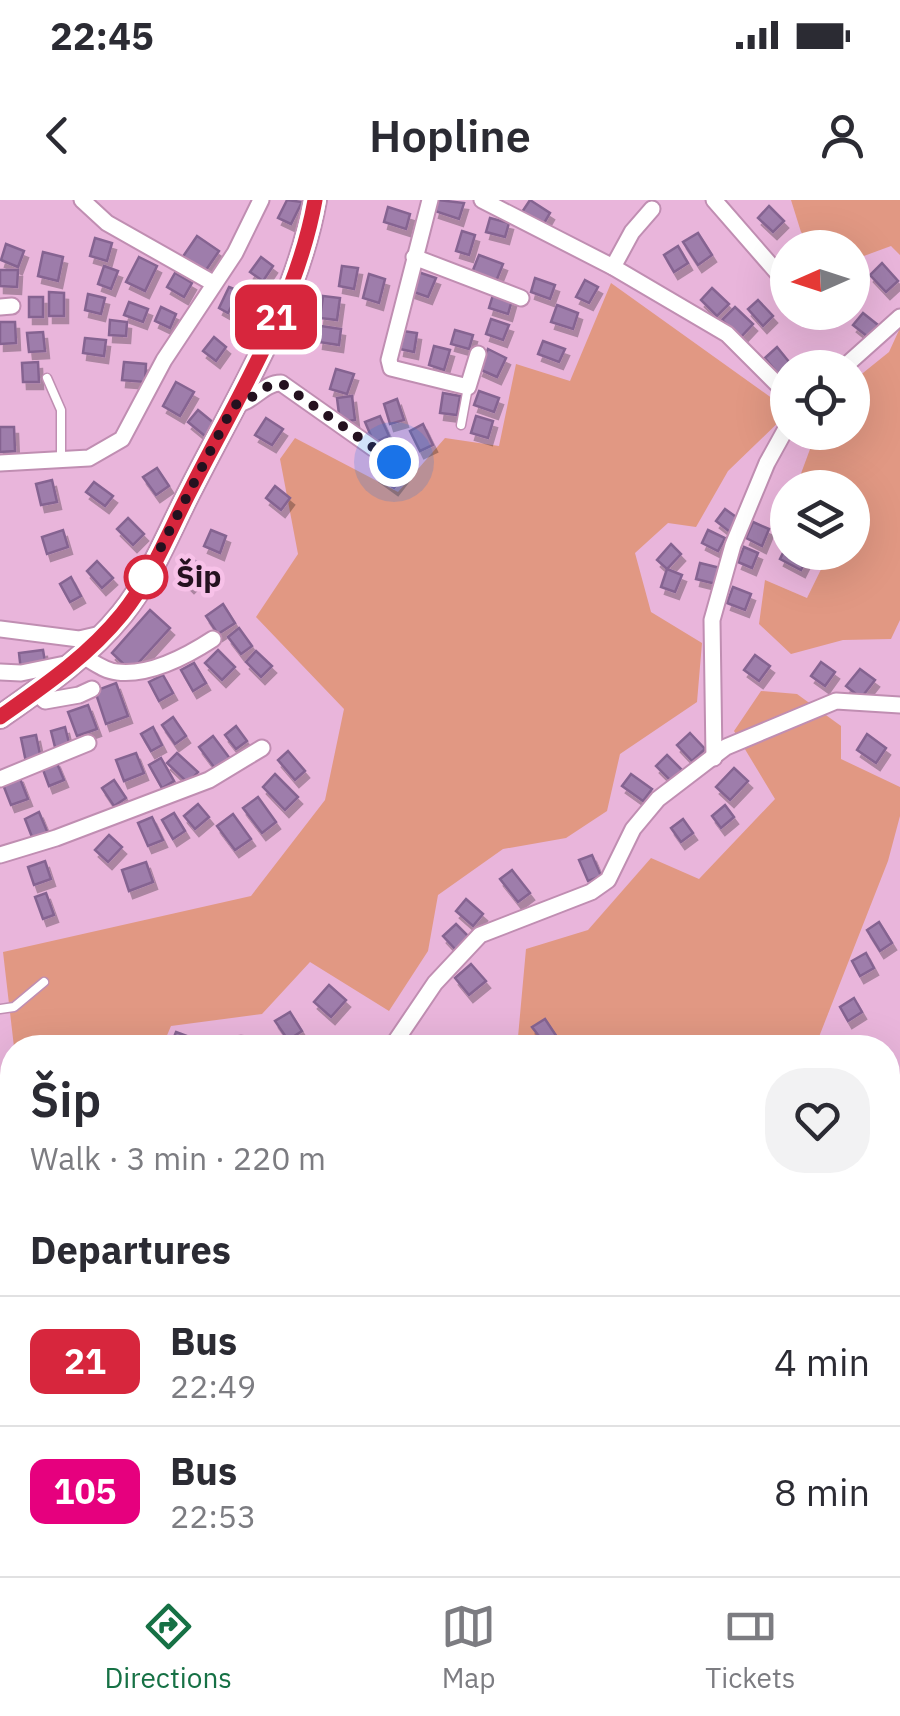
<!DOCTYPE html>
<meta charset="utf-8">
<style>
:root{--surface:#fff;--page:#f2f2f3;--text:#2b2b33;--muted:#7c7c81;--line:#e1e1e2;--accent:#167145}
body{margin:0;font-family:"IBM Plex Sans",sans-serif;background:var(--page);color:var(--text);height:100vh;display:flex;flex-direction:column;font-size:38px;white-space:nowrap}
*{box-sizing:border-box;margin:0}
p{font-size:32px;color:var(--muted)}
.icon{flex:none;width:55px;height:55px;fill:none;stroke:currentColor;stroke-width:2;stroke-linecap:round;stroke-linejoin:round}
.map{position:relative;flex:1;overflow:hidden}
.sheet{position:absolute;left:0px;top:835px;width:900px;height:542px;display:flex;flex-direction:column;background:var(--surface);border-radius:40px 40px 0 0;box-shadow:0 10px 40px #0002}
.sheet>*{flex:none}
.badge{padding:0 20px;border-radius:15px;font-size:35px;line-height:65px}
.needle{width:65px;rotate:267deg}
.buttons{position:absolute;left:770px;top:30px;display:grid;gap:20px}
.buttons a{display:grid;place-items:center;width:100px;height:100px;border-radius:50%;background:var(--surface);box-shadow:0 10px 40px #0002;font-size:50px}
.you{position:absolute;width:50px;height:50px;margin:-25px;border:8px solid #fff;border-radius:50%;background:#1a73e8;box-shadow:0 0 0 15px #1a73e833}
.map>.badge{position:absolute;translate:-50% -50%;box-shadow:0 0 0 5px #fff}
h2{padding:0 30px;font-size:38px;line-height:90px}
.round{display:grid;place-items:center;flex:none;width:105px;height:105px;border-radius:40px;background:var(--page)}
.overview{display:flex;align-items:center;justify-content:space-between;height:170px;padding:0 30px}
h1{font-size:48px;font-weight:600;line-height:75px}
ul{padding:0;list-style:none}
li{display:flex;align-items:center;gap:30px;height:130px;padding:0 30px;border-top:2px solid var(--line)}
li div{flex:1}
li b{display:block;font-size:38px}
li em{font-style:normal}
li .badge{min-width:110px;font-weight:700;text-align:center}
.status{display:flex;justify-content:space-between;align-items:center;height:70px;padding:0 50px;background:var(--surface);direction:ltr}
.status svg{height:28px;fill:currentColor}
header{display:flex;justify-content:space-between;align-items:center;height:130px;padding:0 30px;background:var(--surface);font-size:45px;font-weight:600}
.dock{display:flex;justify-content:space-around;align-items:center;height:140px;border-top:2px solid var(--line);background:var(--surface);font-size:28px;color:var(--muted)}
.dock a{display:grid;justify-items:center;gap:5px}
.dock .active{color:var(--accent)}
.map>svg:first-child{display:block}
.green{fill:#e19883}
.building{fill:#9e7dab;stroke:#856491;stroke-width:2.5;filter:url(#shadow)}
.lines{fill:none;stroke-linecap:round;stroke-linejoin:round}
.lane-casing{stroke:#c08eb2;stroke-width:11}
.street-casing{stroke:#c08eb2;stroke-width:19}
.primary-casing{stroke:#c08eb2;stroke-width:26}
.lane{stroke:#fff;stroke-width:8}
.street{stroke:#fff;stroke-width:15}
.primary{stroke:#fff;stroke-width:22}
.line-casing{stroke:#fff;stroke-width:22}
.line{stroke:#d7263d;stroke-width:15}
.walk{stroke:#24111f;stroke-width:10;stroke-dasharray:0 18}
.stop-dot{fill:#fff;stroke:#d7263d;stroke-width:5}
.labels{text-anchor:middle;stroke-width:9;stroke-linejoin:round;paint-order:stroke}
.stop-label{font-size:30px;font-weight:bold;fill:#24111f;stroke:#f7c1e8;text-anchor:start}
</style>
<div class="status"><b>22:45</b><svg viewBox="0 0 49 12"><path d="M0 12V9h3v3zM5 12V6h3v6zM10 12V3h3v9zM15 12V0h3v12zM26 1h20v11H26zM47 4h2v5h-2z"/></svg></div>
<header><svg class="icon" aria-label="back" viewBox="0 0 24 24"><path d="M15 5l-7 7 7 7"/></svg>Hopline<svg class="icon" aria-label="person" viewBox="0 0 24 24"><circle cx="12" cy="8" r="4"/><path d="M4 21q1-7 8-7t8 7"/></svg></header>
<div class="map">
<svg width="900" height="1376" viewBox="0 0 900 1376">
<defs>
<filter id="shadow"><feDropShadow dx="4" dy="7" stdDeviation="0" flood-color="#0004"/></filter>
</defs>
<rect width="100%" height="100%" fill="#e9b5db"/>
<!-- green -->
<g class="green">
<polygon points="791,0 900,0 900,55 891,46 853,60 852,48 814,47 801,32"/>
<polygon points="611,83 787,209 787,214 728,271 696,327 668,323 635,353 651,412 702,443 697,502 620,554 607,611 566,638 503,649 438,695 428,751 389,811 310,762 262,814 171,826 162,847 14,847 3,752 251,696 325,600 344,509 256,417 298,354 280,259 295,238 398,292 445,238 499,246 516,164 570,181"/>
<polygon points="900,128 900,420 891,439 843,440 791,454 759,424 765,380 807,398 829,353 852,352 852,288 796,287 816,233 852,232 853,181 889,152"/>
<polygon points="761,491 797,494 841,526 841,559 900,587 900,616 888,661 815,847 517,848 526,749 588,730 651,658 699,679 775,599 734,531"/>
<polygon points="12,879 12,1069 0,1087 0,912"/>
<polygon points="900,1127 900,1376 893,1376 871,1365 888,1365 888,1161"/>
<polygon points="308,1365 853,1365 844,1376 313,1376"/>
</g>
<!-- building -->
<g class="building">
<polygon points="287,0 302,2 291,24 278,18"/>
<polygon points="438,0 464,3 459,19 435,11"/>
<polygon points="530,0 550,13 543,25 522,12"/>
<polygon points="769,6 784,21 773,32 758,18"/>
<polygon points="388,7 410,14 406,29 384,22"/>
<polygon points="490,18 509,23 505,37 486,32"/>
<polygon points="462,31 475,35 469,55 456,51"/>
<polygon points="698,33 712,55 698,65 683,42"/>
<polygon points="197,36 219,51 204,73 182,58"/>
<polygon points="95,38 112,43 107,61 90,56"/>
<polygon points="6,44 24,51 18,67 1,60"/>
<polygon points="678,46 688,63 674,72 664,55"/>
<polygon points="43,52 63,57 58,81 38,76"/>
<polygon points="479,55 503,64 495,84 471,75"/>
<polygon points="139,57 157,66 145,91 126,82"/>
<polygon points="261,57 273,66 263,81 250,72"/>
<polygon points="882,63 898,81 886,92 870,75"/>
<polygon points="104,66 118,71 111,89 98,84"/>
<polygon points="342,66 358,68 354,89 339,86"/>
<polygon points="0,70 18,70 17,87 0,86"/>
<polygon points="418,72 436,78 428,97 411,91"/>
<polygon points="175,73 192,83 184,97 167,87"/>
<polygon points="369,74 385,79 379,103 363,98"/>
<polygon points="535,78 555,85 550,99 531,92"/>
<polygon points="585,80 598,87 589,103 576,97"/>
<polygon points="229,87 239,91 228,113 219,108"/>
<polygon points="712,88 729,104 717,116 701,100"/>
<polygon points="49,92 64,93 64,116 49,116"/>
<polygon points="88,94 105,98 101,114 85,110"/>
<polygon points="493,95 512,100 508,114 489,108"/>
<polygon points="323,96 340,98 337,120 320,118"/>
<rect x="29" y="97" width="14" height="20"/>
<polygon points="758,100 773,116 763,126 748,109"/>
<polygon points="129,102 148,109 143,122 124,115"/>
<polygon points="557,105 578,113 573,129 551,122"/>
<polygon points="161,107 176,114 170,128 155,121"/>
<polygon points="735,107 753,124 740,138 722,120"/>
<polygon points="863,113 878,125 868,137 853,125"/>
<polygon points="491,119 509,125 503,140 486,134"/>
<polygon points="110,120 127,122 126,136 109,135"/>
<polygon points="0,122 15,122 16,143 0,144"/>
<polygon points="321,126 341,129 339,145 319,142"/>
<polygon points="455,130 473,135 469,149 451,144"/>
<polygon points="403,131 417,133 414,152 400,149"/>
<polygon points="43,132 45,151 29,152 27,133"/>
<polygon points="214,137 226,147 216,161 203,151"/>
<polygon points="85,138 106,140 104,156 83,153"/>
<polygon points="543,141 565,149 559,162 538,154"/>
<polygon points="434,146 450,150 444,170 429,165"/>
<polygon points="777,147 790,163 778,174 765,158"/>
<polygon points="488,149 506,158 497,177 479,169"/>
<polygon points="38,162 39,182 23,182 22,163"/>
<polygon points="124,162 146,164 145,182 122,180"/>
<polygon points="336,169 354,174 347,194 330,189"/>
<polygon points="176,182 194,192 180,216 163,206"/>
<polygon points="479,191 499,198 494,212 474,205"/>
<polygon points="443,193 460,196 457,215 440,213"/>
<polygon points="352,196 355,220 340,222 337,198"/>
<polygon points="397,199 404,220 390,224 384,204"/>
<polygon points="198,210 215,224 205,236 188,222"/>
<polygon points="380,216 389,236 374,243 365,222"/>
<polygon points="476,216 493,221 488,238 471,233"/>
<polygon points="266,218 283,229 272,245 255,235"/>
<polygon points="423,224 433,245 420,251 410,231"/>
<polygon points="0,227 14,227 15,251 0,252"/>
<polygon points="386,262 404,275 394,288 376,275"/>
<polygon points="157,268 169,286 156,295 143,277"/>
<polygon points="52,280 57,302 41,305 36,284"/>
<polygon points="94,282 113,296 105,306 86,292"/>
<polygon points="275,286 290,298 281,310 266,298"/>
<polygon points="725,309 739,319 730,332 716,321"/>
<polygon points="128,318 144,334 133,345 117,329"/>
<polygon points="753,322 769,329 762,346 746,338"/>
<polygon points="63,330 68,347 47,354 42,337"/>
<polygon points="211,330 226,336 220,353 204,346"/>
<polygon points="708,330 725,338 718,351 702,343"/>
<polygon points="671,344 681,354 667,369 657,360"/>
<polygon points="787,345 788,352 808,356 801,370 780,359"/>
<polygon points="744,347 758,353 752,368 738,362"/>
<polygon points="191,357 205,371 190,386 176,372"/>
<polygon points="97,361 113,378 102,388 87,371"/>
<polygon points="700,363 720,368 716,384 696,379"/>
<polygon points="667,369 682,375 675,392 661,387"/>
<polygon points="71,377 81,396 70,402 60,384"/>
<polygon points="733,387 751,394 745,410 727,403"/>
<polygon points="223,404 235,423 218,434 206,416"/>
<polygon points="150,410 170,428 131,471 112,453"/>
<polygon points="239,428 252,446 241,454 228,437"/>
<polygon points="43,450 46,468 21,471 19,453"/>
<polygon points="218,450 235,467 222,480 205,463"/>
<polygon points="256,451 272,466 261,477 246,462"/>
<polygon points="755,455 770,466 759,481 744,470"/>
<polygon points="821,462 835,472 825,486 811,476"/>
<polygon points="194,463 206,483 193,491 181,470"/>
<polygon points="860,469 875,480 861,498 846,486"/>
<polygon points="163,475 173,493 159,501 149,482"/>
<polygon points="116,483 128,516 106,524 95,491"/>
<polygon points="88,505 97,529 77,536 68,512"/>
<polygon points="173,517 186,536 175,544 162,525"/>
<polygon points="236,526 247,541 236,549 225,535"/>
<polygon points="65,527 70,547 56,551 51,531"/>
<polygon points="153,527 162,545 151,551 141,534"/>
<polygon points="690,533 705,549 692,561 677,545"/>
<polygon points="867,534 886,548 876,563 857,550"/>
<polygon points="36,535 41,559 26,562 21,538"/>
<polygon points="213,536 231,560 217,571 199,547"/>
<polygon points="288,551 305,571 295,580 278,560"/>
<polygon points="136,553 144,573 124,581 116,560"/>
<polygon points="177,553 198,572 188,583 167,563"/>
<polygon points="667,555 682,570 671,581 656,566"/>
<polygon points="161,558 174,581 162,588 149,565"/>
<polygon points="56,561 64,580 49,586 42,567"/>
<polygon points="734,568 748,581 730,600 716,587"/>
<polygon points="275,574 298,597 285,610 263,587"/>
<polygon points="631,574 652,589 643,601 622,586"/>
<polygon points="19,576 28,599 11,605 2,582"/>
<polygon points="114,580 126,598 114,606 102,588"/>
<polygon points="258,597 276,622 262,633 243,608"/>
<polygon points="198,604 209,617 195,629 184,616"/>
<polygon points="725,605 734,617 721,628 712,616"/>
<polygon points="39,612 49,636 34,642 25,619"/>
<polygon points="174,613 185,631 173,639 162,620"/>
<polygon points="233,614 251,639 235,650 217,626"/>
<polygon points="152,617 163,640 148,646 138,623"/>
<polygon points="683,619 693,633 681,642 671,628"/>
<polygon points="109,635 122,647 108,662 95,650"/>
<polygon points="592,655 601,676 588,681 579,660"/>
<polygon points="45,661 51,679 34,685 28,667"/>
<polygon points="146,662 153,682 129,691 122,670"/>
<polygon points="512,670 530,693 518,702 500,679"/>
<polygon points="46,693 54,715 43,719 35,697"/>
<polygon points="466,699 483,714 473,726 456,711"/>
<polygon points="879,722 892,743 880,751 867,730"/>
<polygon points="456,724 469,737 456,750 443,736"/>
<polygon points="866,753 874,768 860,776 852,761"/>
<polygon points="471,764 486,781 469,795 455,778"/>
<polygon points="329,785 346,800 331,817 314,802"/>
<polygon points="854,798 862,812 848,821 840,807"/>
<polygon points="290,812 302,831 288,840 275,821"/>
<polygon points="545,819 559,840 548,848 532,827"/>
<polygon points="176,832 195,839 192,848 170,847"/>
<polygon points="0,1279 12,1282 12,1308 0,1305"/>
</g>
<g class="lines">
<defs>
<g id="lane">
<polyline points="47,178 61,210 61,262"/>
<polyline points="461,225 468,187"/>
<polyline points="0,809 14,807 44,782"/>
</g>
<g id="street">
<polyline points="82,0 107,23 213,83"/>
<polyline points="430,0 389,160 391,168 468,187 478,154"/>
<polyline points="482,0 613,67 727,134 788,195"/>
<polyline points="714,0 788,85"/>
<polyline points="414,57 521,98"/>
<polyline points="613,67 632,32 652,9"/>
<polyline points="0,107 12,106"/>
<polyline points="843,168 900,117"/>
<path d="M234,205C253,203 263,183 281,183L393,262"/>
<polyline points="0,263 89,258 122,239 164,160 235,53 261,0"/>
<polyline points="0,429 79,439 105,433"/>
<path d="M81,455C92,461 104,471 117,472C150,476 187,456 213,439"/>
<polyline points="0,472 21,473 65,464"/>
<polyline points="36,493 45,501 79,495 92,489"/>
<polyline points="714,558 712,420 733,345 767,263 788,225"/>
<polyline points="0,579 88,543"/>
<polyline points="0,655 56,638 209,580 262,548"/>
<polyline points="218,848 241,844 263,848"/>
<polyline points="391,848 435,783 480,735 591,692 608,680 633,629 658,599 726,547 836,501 900,505"/>
<polyline points="888,1012 900,1007"/>
<polyline points="888,1091 900,1085"/>
<polyline points="0,1190 12,1172"/>
<polyline points="0,1337 12,1320"/>
<polyline points="58,1367 167,1370 185,1376"/>
</g>
<path id="primary" d="M0,517C44,486 88,456 122,414C152,377 170,329 192,287C238,196 297,102 315,0"/>
</defs>
<!-- lane casing -->
<use href="#lane" class="lane-casing"/>
<!-- street casing -->
<use href="#street" class="street-casing"/>
<!-- primary casing -->
<use href="#primary" class="primary-casing"/>
<!-- lane -->
<use href="#lane" class="lane"/>
<!-- street -->
<use href="#street" class="street"/>
<!-- primary -->
<use href="#primary" class="primary"/>
</g>
<g class="lines">
<defs>
<path id="line" d="M0,517C44,486 88,456 122,414C152,377 170,329 192,287C238,196 297,102 315,0"/>
</defs>
<!-- line casing -->
<use href="#line" class="line-casing"/>
<!-- line -->
<use href="#line" class="line"/>
<!-- walk -->
<path class="walk" d="M146,377L141,386L234,205C253,202 263,183 281,183L394,262"/>
</g>
<!-- markers -->
<circle class="stop-dot" cx="146" cy="377" r="20"/>
<g class="labels">
<!-- stop labels -->
<g class="stop-label">
<text x="176" y="387">Šip</text>
</g>
</g>
</svg>
<div class="buttons">
<a><svg class="needle" viewBox="-14 -14 28 28"><path d="M0-13l5 13h-10z" fill="#e53935"/><path d="M0 13l5-13h-10z" fill="#7c7c81"/></svg></a>
<a><svg class="icon" aria-label="locate" viewBox="0 0 24 24"><circle cx="12" cy="12" r="6"/><path d="M12 2v4M12 18v4M2 12h4M18 12h4"/></svg></a>
<a><svg class="icon" aria-label="layers" viewBox="0 0 24 24"><path d="M12 4l9 5-9 5-9-5zM3 14l9 5 9-5"/></svg></a>
</div>
<div class="you" style="left:394px;top:262px"></div>
<b class="badge" style="left:276px;top:117px;background:#d7263d;color:#fff">21</b>
<section class="sheet">
<div class="overview"><div><h1>Šip</h1><p>Walk · 3 min · 220 m</p></div><a class="round"><svg class="icon" aria-label="heart" viewBox="0 0 24 24"><path d="M12 20l-8-8c-3-5 5-10 8-4 3-6 11-1 8 4z"/></svg></a></div>
<h2>Departures</h2>
<ul>
<li><span class="badge" style="background:#d7263d;color:#fff">21</span><div><b>Bus</b><p>22:49</p></div><em>4 min</em></li>
<li><span class="badge" style="background:#e6007e;color:#fff">105</span><div><b>Bus</b><p>22:53</p></div><em>8 min</em></li>
</ul>
</section>
</div>
<nav class="dock">
<a class="active"><svg class="icon" aria-label="directions" viewBox="0 0 24 24"><path d="M12 3l9 9-9 9-9-9zM9 14v-3h6M13 9l2 2-2 2"/></svg>Directions</a>
<a><svg class="icon" aria-label="map" viewBox="0 0 24 24"><path d="M3 6l6-2 6 2 6-2v14l-6 2-6-2-6 2zM9 4v14M15 6v14"/></svg>Map</a>
<a><svg class="icon" aria-label="tickets" viewBox="0 0 24 24"><path d="M3 7h18v10H3zM15 7v10"/></svg>Tickets</a>
</nav>
